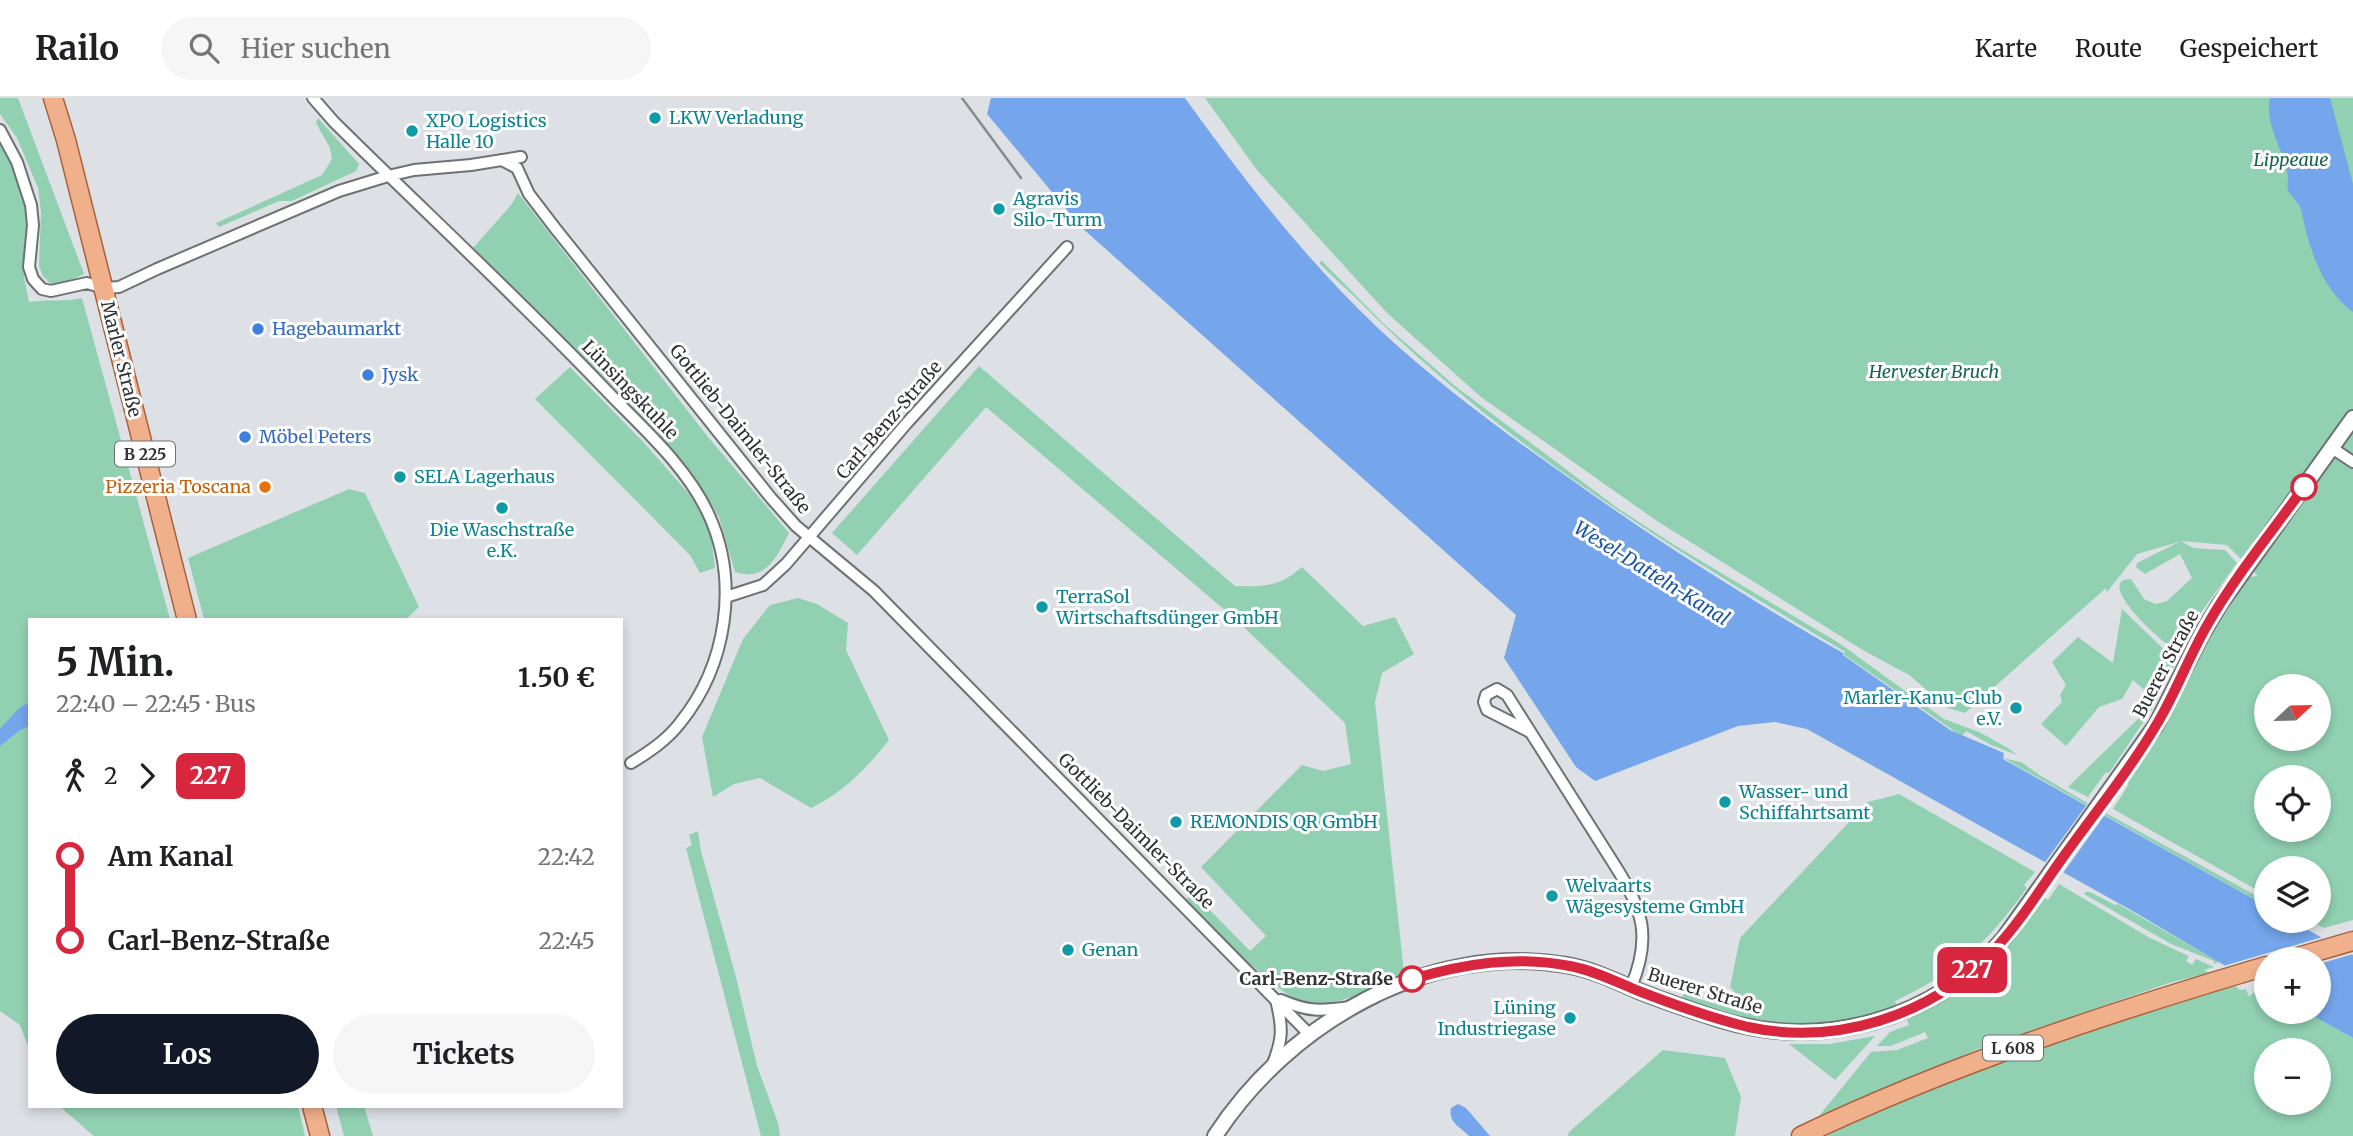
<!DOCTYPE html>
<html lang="de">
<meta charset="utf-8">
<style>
:root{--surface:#fff;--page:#f6f6f6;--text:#202124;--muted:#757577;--line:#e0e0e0;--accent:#111827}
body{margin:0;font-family:Merriweather,serif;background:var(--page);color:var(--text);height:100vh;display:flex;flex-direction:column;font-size:26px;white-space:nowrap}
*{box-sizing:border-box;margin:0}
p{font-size:23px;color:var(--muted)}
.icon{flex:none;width:38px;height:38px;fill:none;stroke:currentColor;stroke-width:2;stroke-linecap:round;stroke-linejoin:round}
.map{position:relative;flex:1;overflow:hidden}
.details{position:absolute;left:28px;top:520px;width:595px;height:490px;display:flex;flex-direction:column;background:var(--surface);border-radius:0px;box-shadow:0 4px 10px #0003}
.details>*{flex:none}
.badge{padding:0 14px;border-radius:10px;font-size:24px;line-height:46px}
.needle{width:46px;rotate:68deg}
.tools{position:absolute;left:2254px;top:576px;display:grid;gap:14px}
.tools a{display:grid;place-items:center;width:77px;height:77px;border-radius:50%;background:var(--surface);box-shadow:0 4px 10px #0003;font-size:35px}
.map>.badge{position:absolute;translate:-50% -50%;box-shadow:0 0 0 4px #fff}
.legs{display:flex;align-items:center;gap:10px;height:77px;padding:0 28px;font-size:23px}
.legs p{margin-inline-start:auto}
.summary{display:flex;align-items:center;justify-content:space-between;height:119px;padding:0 28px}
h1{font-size:38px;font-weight:700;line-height:52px}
.action{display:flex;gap:14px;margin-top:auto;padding:14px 28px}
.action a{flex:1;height:80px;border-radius:42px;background:var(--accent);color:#fff;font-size:28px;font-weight:700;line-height:80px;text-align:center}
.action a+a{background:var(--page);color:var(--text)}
ul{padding:0 28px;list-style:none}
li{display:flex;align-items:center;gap:24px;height:84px;font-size:26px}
li i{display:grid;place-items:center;width:10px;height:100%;margin:0 9px;background:currentColor}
li i::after{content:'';width:18px;height:18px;margin:-9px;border:5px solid;border-radius:50%;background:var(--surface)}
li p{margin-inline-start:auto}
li:first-child i{background:linear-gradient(#0000 50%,currentColor 0)}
li:last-child i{background:linear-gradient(currentColor 50%,#0000 0)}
header{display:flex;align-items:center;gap:42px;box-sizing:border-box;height:98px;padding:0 35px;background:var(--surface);border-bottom:2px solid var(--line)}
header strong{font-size:33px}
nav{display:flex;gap:38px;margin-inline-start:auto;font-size:24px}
.search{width:490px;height:63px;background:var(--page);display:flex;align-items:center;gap:18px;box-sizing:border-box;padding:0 24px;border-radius:38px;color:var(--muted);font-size:26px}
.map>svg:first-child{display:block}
.green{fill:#91d1b2;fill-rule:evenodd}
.water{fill:#75a5eb}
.pier{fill:#dde1e5}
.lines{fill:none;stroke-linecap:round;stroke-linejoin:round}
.minor-casing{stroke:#6e7275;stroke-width:14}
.tertiary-casing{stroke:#6e7275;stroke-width:18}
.primary-casing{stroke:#a8613b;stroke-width:21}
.minor{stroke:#fff;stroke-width:10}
.tertiary{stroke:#fff;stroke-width:14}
.primary{stroke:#f1b08c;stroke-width:18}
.rail{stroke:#888b8e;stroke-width:2.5}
.line-1-casing{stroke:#fff;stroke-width:16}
.line-1{stroke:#d7263d;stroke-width:10}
.culture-dot{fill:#0f9aa8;stroke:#fff;stroke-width:2.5}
.shop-dot{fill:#3f7fe0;stroke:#fff;stroke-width:2.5}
.food-dot{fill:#e8710a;stroke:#fff;stroke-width:2.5}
.stop-1-dot{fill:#fff;stroke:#d7263d;stroke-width:3.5}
.labels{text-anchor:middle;stroke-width:6;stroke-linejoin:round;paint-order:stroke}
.shield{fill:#fff;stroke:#6e7070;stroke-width:2}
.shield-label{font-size:16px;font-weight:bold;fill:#303233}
.culture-label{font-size:18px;fill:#0d838f;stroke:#fff;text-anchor:start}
.park-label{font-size:18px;font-style:italic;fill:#186649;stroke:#fff}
.shop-label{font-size:18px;fill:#366cbe;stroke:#fff;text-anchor:start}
.street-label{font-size:18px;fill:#303233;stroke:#fff}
.food-label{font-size:18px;fill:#c56008;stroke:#fff;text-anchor:end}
.stop-label{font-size:18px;font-weight:bold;fill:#303233;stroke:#fff;text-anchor:end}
.water-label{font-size:19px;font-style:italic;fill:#1954a6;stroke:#fff}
</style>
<header>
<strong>Railo</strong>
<div class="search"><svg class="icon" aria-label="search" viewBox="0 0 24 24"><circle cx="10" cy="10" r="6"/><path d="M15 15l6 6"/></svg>Hier suchen</div>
<nav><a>Karte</a><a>Route</a><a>Gespeichert</a></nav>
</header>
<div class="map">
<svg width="2353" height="1038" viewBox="0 0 2353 1038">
<rect width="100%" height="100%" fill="#dde1e5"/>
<!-- green -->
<g class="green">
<polygon points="0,0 18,0 84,176 64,185 51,186 43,178 39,168 41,114 38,90 17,40 0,16"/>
<path d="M1205,0H2353V822L2324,830L2311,823L2319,822V770H2266V797L2113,711L2129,686L2124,682L2216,522L2246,479L2258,478L2227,447L2181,443L2193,450L2225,452L2237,465L2202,513L2180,554C2166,550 2091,481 2131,481L2144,501L2156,506L2167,503L2192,480L2180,456L2145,476L2136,469L2137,465L2179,444L2137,456L2107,494L2106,490L1965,615L1948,610L1909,577L1861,551L1657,423L1481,299L1387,215L1257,72ZM2266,588H2319V640H2266ZM2266,679H2319V732H2266Z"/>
<polygon points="318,20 359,66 356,73 292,103 279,103 219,129 216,125 322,77 332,61 330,50 316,25"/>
<path d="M0,36L11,56L30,119L24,179L29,204C47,201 63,204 82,200L170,521L30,522V953L20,927L0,913Z"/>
<path d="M518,95L708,339L789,435C777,459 766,484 735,474L719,419L691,373L654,330L473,150L511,107Z"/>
<path d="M1321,162L1385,227L1455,288L1616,409L1676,448L1839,545L1944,621L1979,634L2008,650L2017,657L1991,647L1966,633L1962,638L1951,631L1843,556L1845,554C1672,451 1500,346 1358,202C1346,190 1332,179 1320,166Z"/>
<path d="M979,268L1235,488C1264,489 1279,489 1302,469L1363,528L1395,519L1414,556L1382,575L1375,604L1404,875C1377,887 1344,907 1313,907C1283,907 1210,825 1186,802L1192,794L1250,853L1266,838L1201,769L1302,667L1323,673L1351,666L1345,625L1233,519L986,309L857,457L832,435Z"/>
<polygon points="570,269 646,347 689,396 703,418 711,438 715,470 700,475 690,457 535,301"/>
<polygon points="349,391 365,395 419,509 406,521 204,521 188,460"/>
<path d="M798,500L817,506L848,525L846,552L889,642C867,670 844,694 811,710L760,680L734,686L713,699L702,639L743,541L770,507Z"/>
<polygon points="2122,511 2175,562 2175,566 2154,608 2109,675 2106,674 2088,699 2068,689 2139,620 2149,596 2133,582 2122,601 2099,609 2066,648 2041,626 2062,604 2060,597 2066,587 2052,564 2078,539 2113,565"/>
<polygon points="2003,660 2021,664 2041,678 2084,703 2266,803 2266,808"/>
<path d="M1899,696L2035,774L2024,787L2027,790C1987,845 1957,874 1895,903L1897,909C1883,913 1870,919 1856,922C1799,935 1732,928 1682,899L1687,891L1692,899L1756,917L1730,889L1740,840L1868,704Z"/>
<polygon points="698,733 701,753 736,879 757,968 778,1025 780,1038 761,1038 686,750 692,747 689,737"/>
<path d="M2059,786L2150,840L2189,858L2186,863L2192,867L2196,861L2214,869L2204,872L2209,875L2172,884L1978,951L1819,1018L1871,954L1897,952L1928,940L1925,934L1891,948H1877L1890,934L1909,927L1907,922C1973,887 2000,860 2043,799L2048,802Z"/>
<polygon points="2085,794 2090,794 2115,807 2118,806 2219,864 2214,866 2214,863 2171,846 2084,796"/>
<path d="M2235,888L2240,892L2246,891L2249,899L2253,895L2266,892V914H2306L2353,940V1038H1826C1958,976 2096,930 2235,888ZM2266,952H2319V1004H2266Z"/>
<polygon points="1875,938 1835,982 1789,946 1829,946"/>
<polygon points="1663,952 1725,960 1741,999 1735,1038 1568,1038 1569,1034"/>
<polygon points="59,1008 298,1008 305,1038 94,1038"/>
<polygon points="336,1008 364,1008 373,1038 344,1038"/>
</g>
<!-- water -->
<g class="water">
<path d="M991,0H1185C1244,82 1305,161 1379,231C1436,284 1498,330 1562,375C1654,441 1745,499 1843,555V557L1950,632L2004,655L2003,661L2266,808V822L2292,823L2353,857V940L2306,914H2319V861H2266V892L2136,815L1807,631L1775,624L1738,628L1595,683L1576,669L1504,560L1516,517L1081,129L987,16Z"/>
<path d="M2270,0H2330L2353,86V214C2321,191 2308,147 2301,111C2299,105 2292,99 2289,94C2286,89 2288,84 2288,78C2284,53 2264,26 2270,0Z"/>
<polygon points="28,605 30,628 20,632 0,648 0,631 19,610"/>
<path d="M1458,1006L1466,1010L1490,1038H1469C1460,1029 1448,1024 1451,1010Z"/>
</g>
<!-- pier -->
<g class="pier">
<polygon points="2088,705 2106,715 2061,778 2043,767"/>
<polygon points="2326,838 2353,853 2353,856 2319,866 2319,861 2266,861 2266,881 2250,886 2220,869"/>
</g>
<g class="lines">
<defs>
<g id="minor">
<path d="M313,0L334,24C424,113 516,198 603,289C640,328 685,366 708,415C740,483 727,567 680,625C667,642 649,654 631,665"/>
<polyline points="0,32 17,64 31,107 33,127 29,169 33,181 42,191 51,193 87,185 104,190 119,189 157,171 339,93 388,78 414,72 471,67 521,59"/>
<polyline points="502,62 517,70 529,96 555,130 771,400 796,428 874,493 1310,937"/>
<polyline points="2332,350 2353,364"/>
<polyline points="726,499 763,487 786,466 906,326 1067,149"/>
<path d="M1530,634L1487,612L1484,604L1486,597L1497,591L1507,597L1614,766C1643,811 1652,839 1631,889"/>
<path d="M1281,902C1308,914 1321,913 1350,909"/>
<path d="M1272,968C1283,941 1283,930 1276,902"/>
</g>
<path id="tertiary" d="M1215,1038C1289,924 1429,844 1566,867C1590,871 1614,882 1636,892C1664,903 1693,913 1721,922C1823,953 1934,922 2004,840L2156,627L2202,536L2220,506L2353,320"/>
<g id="primary">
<polyline points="53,0 66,42 187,522"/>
<polyline points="2291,861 2353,843"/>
<polyline points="312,1008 320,1038"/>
<path d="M1801,1038C1950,967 2108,915 2266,868"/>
</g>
</defs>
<!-- minor casing -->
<use href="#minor" class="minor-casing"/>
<!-- tertiary casing -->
<use href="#tertiary" class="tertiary-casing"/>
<!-- primary casing -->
<use href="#primary" class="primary-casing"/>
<!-- minor -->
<use href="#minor" class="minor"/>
<!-- tertiary -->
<use href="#tertiary" class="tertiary"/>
<!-- primary -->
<use href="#primary" class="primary"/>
<!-- rail -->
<polyline class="rail" points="962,0 1021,80"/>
</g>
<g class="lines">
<defs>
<path id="line-1" d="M1412,881C1464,866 1516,857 1570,868C1592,872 1615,883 1636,892C1672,906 1711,920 1748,929C1836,948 1930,918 1992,854C2020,825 2042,788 2066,755C2097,712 2131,670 2158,624C2177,592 2190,556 2209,524C2236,477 2272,434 2304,389"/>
</defs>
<!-- line-1 casing -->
<use href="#line-1" class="line-1-casing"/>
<!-- line-1 -->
<use href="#line-1" class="line-1"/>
</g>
<!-- markers -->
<g class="culture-dot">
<circle cx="655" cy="20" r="7"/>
<circle cx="412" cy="33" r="7"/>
<circle cx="999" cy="111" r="7"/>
<circle cx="400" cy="379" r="7"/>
<circle cx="502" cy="410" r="7"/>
<circle cx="1042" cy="509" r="7"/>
<circle cx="2016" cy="610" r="7"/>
<circle cx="1725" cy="704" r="7"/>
<circle cx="1176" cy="724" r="7"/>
<circle cx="1552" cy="798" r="7"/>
<circle cx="1068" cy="852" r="7"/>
<circle cx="1570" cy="920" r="7"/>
</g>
<g class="shop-dot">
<circle cx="258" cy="231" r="7"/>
<circle cx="368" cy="277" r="7"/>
<circle cx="245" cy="339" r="7"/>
</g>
<circle class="food-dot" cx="265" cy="389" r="7"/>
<g class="stop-1-dot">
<circle cx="2304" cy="389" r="12"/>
<circle cx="1412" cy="881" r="12"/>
</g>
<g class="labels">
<!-- shield labels -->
<g class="shield">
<rect x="115" y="343.5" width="60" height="25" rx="5"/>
<rect x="1983" y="937.5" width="60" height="25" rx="5"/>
</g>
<g class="shield-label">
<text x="145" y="362">B 225</text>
<text x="2013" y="956">L 608</text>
</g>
<!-- culture labels -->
<g class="culture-label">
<text x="669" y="26">LKW Verladung</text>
<text x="426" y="29">XPO Logistics<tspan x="426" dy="21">Halle 10</tspan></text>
<text x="1013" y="107">Agravis<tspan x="1013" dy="21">Silo-Turm</tspan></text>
<text x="414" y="385">SELA Lagerhaus</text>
<text x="502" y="438" text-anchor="middle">Die Waschstraße<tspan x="502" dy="21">e.K.</tspan></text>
<text x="1056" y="505">TerraSol<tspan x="1056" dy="21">Wirtschaftsdünger GmbH</tspan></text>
<text x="2002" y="606" text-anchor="end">Marler-Kanu-Club<tspan x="2002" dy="21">e.V.</tspan></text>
<text x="1739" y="700">Wasser- und<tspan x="1739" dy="21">Schiffahrtsamt</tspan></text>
<text x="1190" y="730">REMONDIS QR GmbH</text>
<text x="1566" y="794">Welvaarts<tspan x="1566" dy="21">Wägesysteme GmbH</tspan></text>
<text x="1082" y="858">Genan</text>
<text x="1556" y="916" text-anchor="end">Lüning<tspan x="1556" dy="21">Industriegase</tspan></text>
</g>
<!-- park labels -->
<g class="park-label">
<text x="2291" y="68">Lippeaue</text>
<text x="1934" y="280">Hervester Bruch</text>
</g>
<!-- shop labels -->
<g class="shop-label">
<text x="272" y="237">Hagebaumarkt</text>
<text x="382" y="283">Jysk</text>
<text x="259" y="345">Möbel Peters</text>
</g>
<!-- street labels -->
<g class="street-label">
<text transform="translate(121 261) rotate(76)" y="6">Marler Straße</text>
<text transform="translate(630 292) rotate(46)" y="6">Lünsingskuhle</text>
<text transform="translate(889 322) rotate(-49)" y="6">Carl-Benz-Straße</text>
<text transform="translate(740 331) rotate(51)" y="6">Gottlieb-Daimler-Straße</text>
<text transform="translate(2166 566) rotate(-62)" y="6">Buerer Straße</text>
<text transform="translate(1136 733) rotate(45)" y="6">Gottlieb-Daimler-Straße</text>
<text transform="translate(1705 893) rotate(17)" y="6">Buerer Straße</text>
</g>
<!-- food labels -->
<g class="food-label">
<text x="251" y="395">Pizzeria Toscana</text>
</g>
<!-- stop labels -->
<g class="stop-label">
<text x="1393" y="887">Carl-Benz-Straße</text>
</g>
<!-- water labels -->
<g class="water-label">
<text transform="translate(1652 475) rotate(32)" y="7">Wesel-Datteln-Kanal</text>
</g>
</g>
</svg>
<div class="tools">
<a><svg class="needle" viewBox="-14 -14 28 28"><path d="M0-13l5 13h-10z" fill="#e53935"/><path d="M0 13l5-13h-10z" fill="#757577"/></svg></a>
<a><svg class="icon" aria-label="locate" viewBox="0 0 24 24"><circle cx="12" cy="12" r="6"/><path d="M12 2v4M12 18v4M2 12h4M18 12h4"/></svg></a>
<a><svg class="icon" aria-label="layers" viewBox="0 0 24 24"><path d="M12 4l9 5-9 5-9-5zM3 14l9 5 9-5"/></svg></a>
<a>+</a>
<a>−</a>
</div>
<b class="badge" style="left:1972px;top:872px;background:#d7263d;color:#fff">227</b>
<section class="details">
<div class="summary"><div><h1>5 Min.</h1><p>22:40 – 22:45 · Bus</p></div><b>1.50 €</b></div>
<div class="legs"><svg class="icon" aria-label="walk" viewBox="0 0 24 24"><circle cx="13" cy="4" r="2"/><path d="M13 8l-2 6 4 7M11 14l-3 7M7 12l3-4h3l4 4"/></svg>2<svg class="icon" aria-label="forward" viewBox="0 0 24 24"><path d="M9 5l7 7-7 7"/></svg><b class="badge" style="background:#d7263d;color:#fff">227</b></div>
<ul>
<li><i style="color:#d7263d"></i><b>Am Kanal</b><p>22:42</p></li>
<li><i style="color:#d7263d"></i><b>Carl-Benz-Straße</b><p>22:45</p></li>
</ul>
<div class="action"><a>Los</a><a>Tickets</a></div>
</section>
</div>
